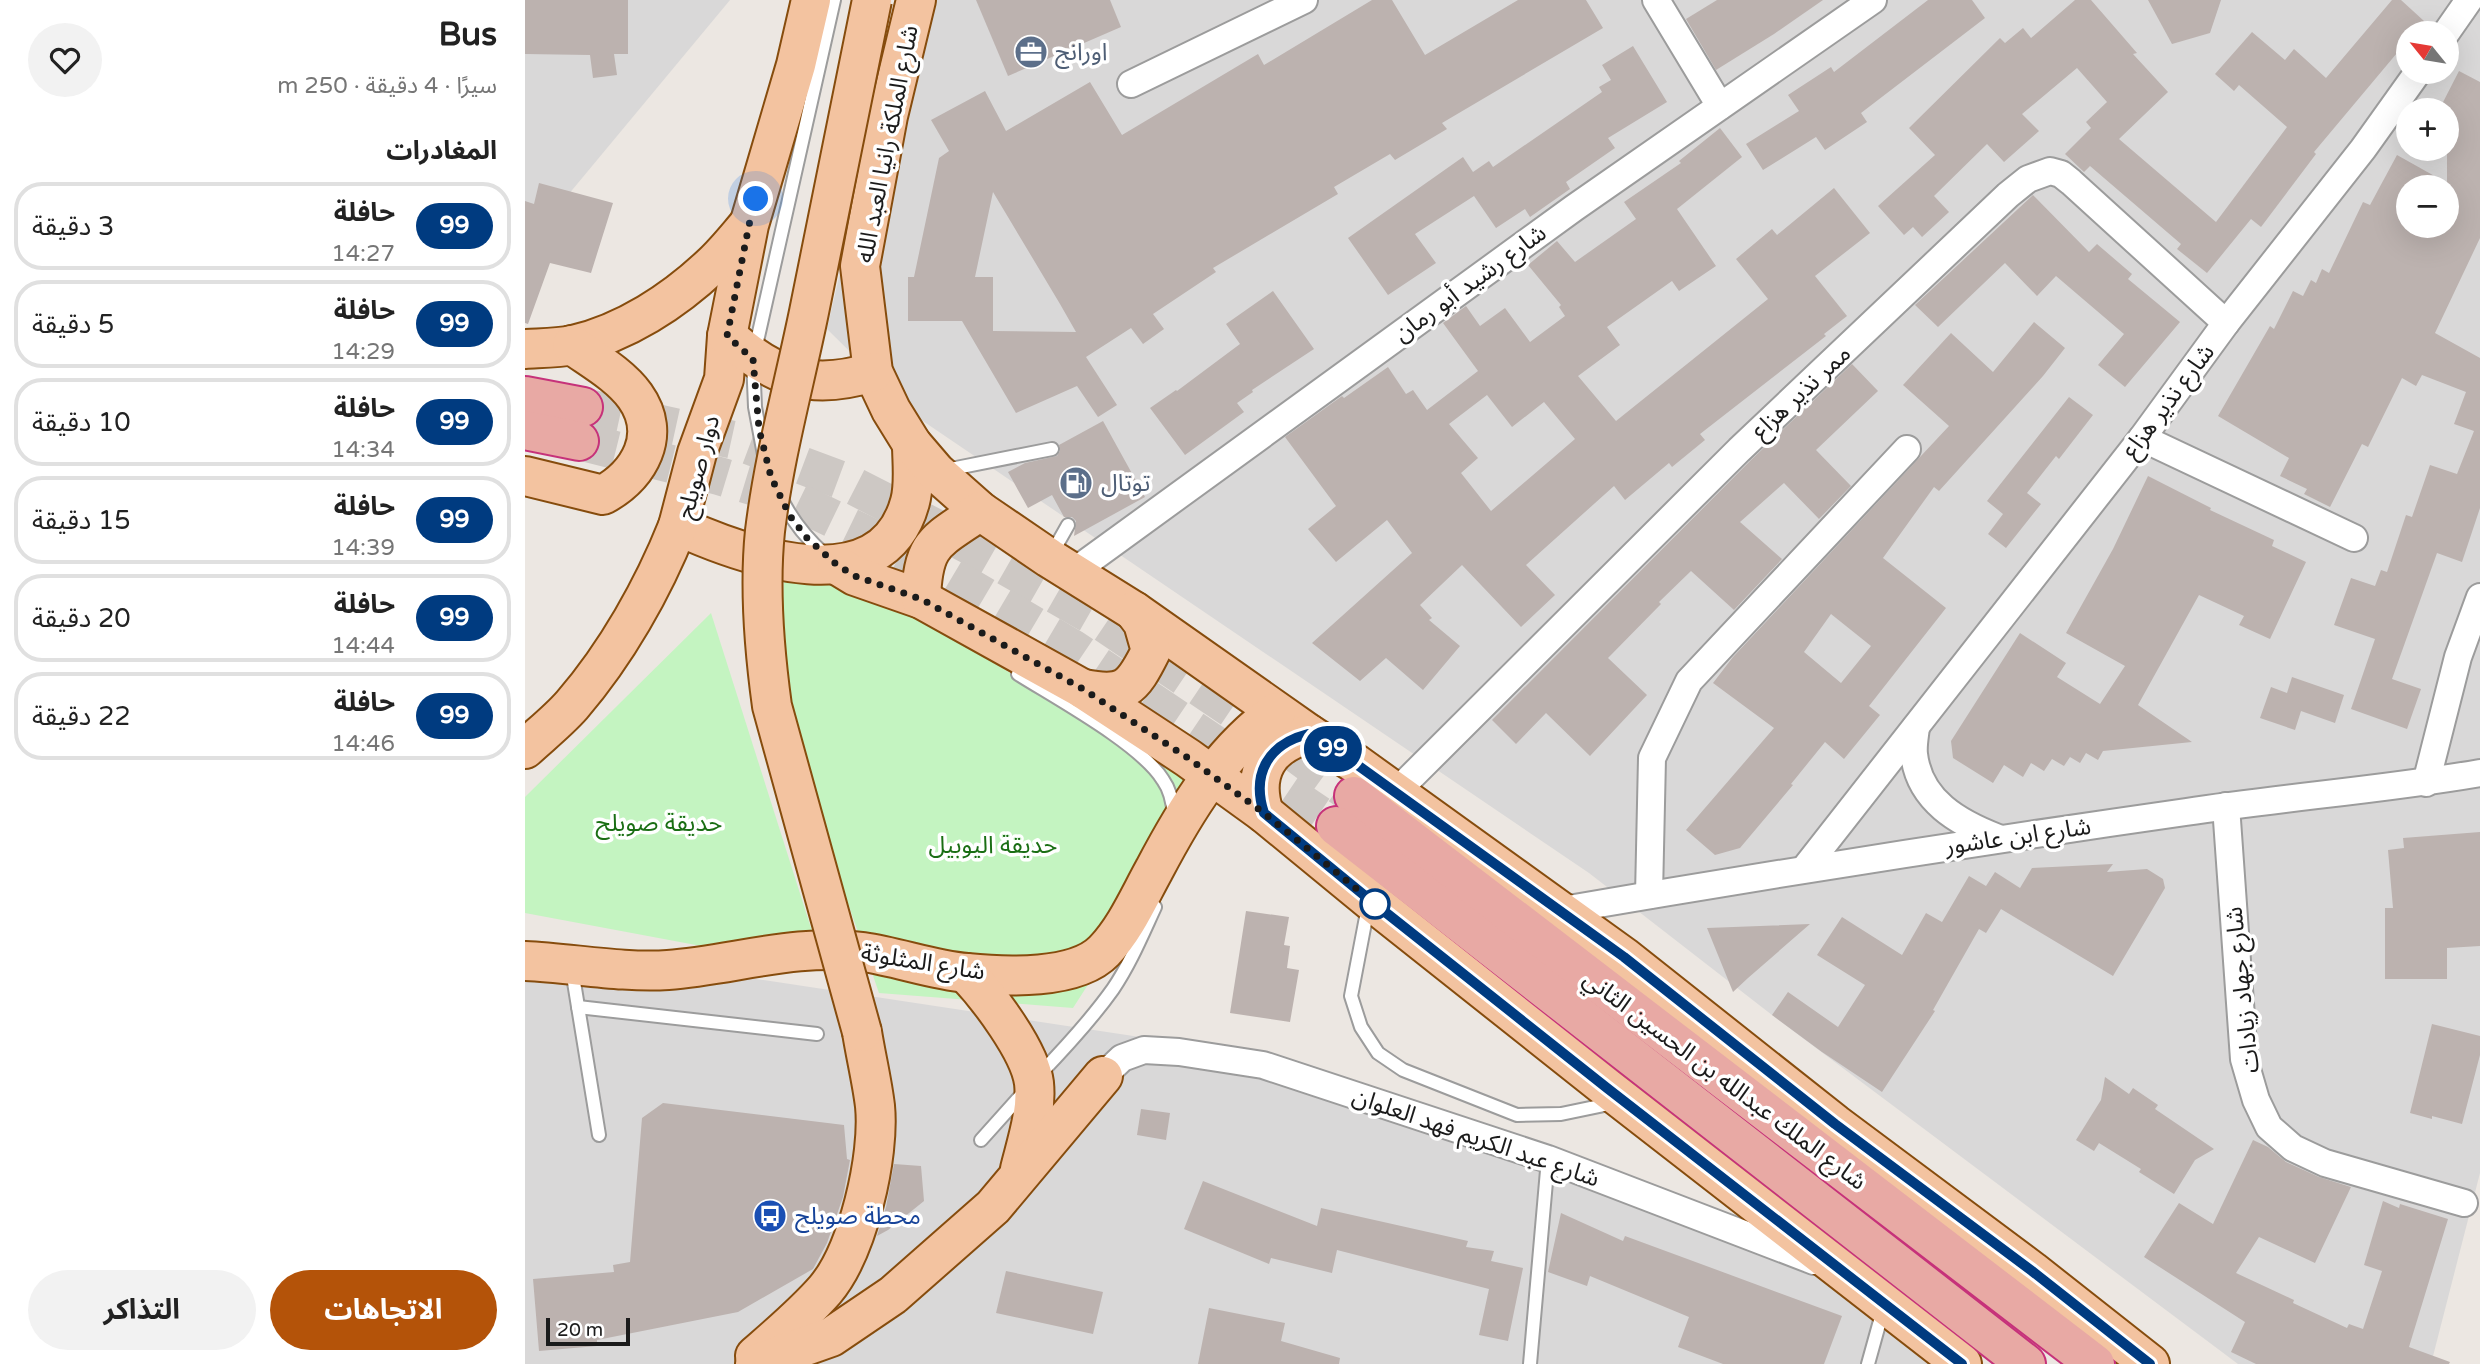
<!DOCTYPE html>
<html lang="ar">
<meta charset="utf-8">
<style>
:root{--surface:#fff;--page:#f2f2f2;--text:#222;--muted:#767676;--line:#e0e0e0;--accent:#b45309}
body{margin:0;font-family:"Varela Round","Noto Sans Arabic",sans-serif;background:var(--page);color:var(--text);direction:rtl;height:100vh;display:flex;flex-direction:column;font-size:26px;white-space:nowrap}
*{box-sizing:border-box;margin:0}
p{font-size:23px;color:var(--muted)}
.icon{flex:none;width:38px;height:38px;fill:none;stroke:currentColor;stroke-width:2;stroke-linecap:round;stroke-linejoin:round}
.map{position:relative;flex:1;overflow:hidden;direction:ltr}
.drawer{display:flex;flex-direction:column;background:var(--surface);width:525px}
.drawer>*{flex:none}
.badge{padding:0 14px;border-radius:23px;font-size:24px;line-height:46px}
.needle{width:46px;rotate:300deg}
.tools{position:absolute;left:1871px;top:21px;display:grid;gap:14px}
.tools a{display:grid;place-items:center;width:63px;height:63px;border-radius:50%;background:var(--surface);box-shadow:0 7px 28px #0002;font-size:35px}
.scale{position:absolute;left:21px;bottom:18px;width:84px;box-sizing:border-box;padding-left:7px;border:4px solid #1b1b1b;border-top:0;font-size:19px;line-height:24px;white-space:nowrap;color:#1b1b1b;-webkit-text-stroke:5px #fff;paint-order:stroke}
.you{position:absolute;width:35px;height:35px;margin:-18px;border:5px solid #fff;border-radius:50%;background:#1a73e8;box-shadow:0 0 0 10px #1a73e833}
.map>.badge{position:absolute;translate:-50% -50%;box-shadow:0 0 0 4px #fff}
h2{padding:0 28px;font-size:26px;line-height:63px}
.round{display:grid;place-items:center;flex:none;width:74px;height:74px;border-radius:37px;background:var(--page)}
.headline{display:flex;align-items:center;justify-content:space-between;height:119px;padding:0 28px}
h1{font-size:33px;font-weight:700;line-height:52px}
.primary-button{display:flex;gap:14px;margin-top:auto;padding:14px 28px}
.primary-button a{flex:1;height:80px;border-radius:42px;background:var(--accent);color:#fff;font-size:28px;font-weight:700;line-height:80px;text-align:center}
.primary-button a+a{background:var(--page);color:var(--text)}
ul{padding:0;list-style:none}
li{display:flex;align-items:center;gap:21px;height:88px;margin:0 14px 10px;padding:0 14px;border:4px solid var(--line);border-radius:28px}
li div{flex:1}
li b{display:block;font-size:26px}
li em{font-style:normal}
li .badge{min-width:77px;font-weight:700;text-align:center}
main{display:flex;flex:1;min-height:0}
.map>svg:first-child{display:block}
.residential{fill:#d9d8d8;fill-rule:evenodd}
.park{fill:#c4f4c1}
.building{fill:#bcb2af;fill-rule:evenodd}
.lines{fill:none;stroke-linecap:round;stroke-linejoin:round}
.trunk-tunnel{stroke:#cdc8c4;stroke-width:38;stroke-dasharray:38 19;stroke-linecap:butt}
.service-casing{stroke:#9c9c9c;stroke-width:16}
.minor-casing{stroke:#9c9c9c;stroke-width:30}
.primary-casing{stroke:#864c0d;stroke-width:42}
.trunk-casing{stroke:#c6327a;stroke-width:42}
.service{stroke:#fff;stroke-width:12}
.minor{stroke:#fff;stroke-width:26}
.primary{stroke:#f3c3a0;stroke-width:38}
.trunk{stroke:#e8a9a4;stroke-width:38}
.primary-bridge-casing{stroke:#864c0d;stroke-width:42;stroke-linecap:butt}
.primary-bridge{stroke:#f3c3a0;stroke-width:38}
.line-casing{stroke:#fff;stroke-width:16}
.line{stroke:#003b80;stroke-width:10}
.walk{stroke:#1b1b1b;stroke-width:7;stroke-dasharray:0 12.6}
.stop-dot{fill:#fff;stroke:#003b80;stroke-width:3.5}
.labels{text-anchor:middle;stroke-width:7;stroke-linejoin:round;paint-order:stroke}
.service-label{font-size:24px;fill:#4e5e75;stroke:#fff;text-anchor:start}
.street-label{font-size:24px;fill:#1b1b1b;stroke:#fff}
.park-label{font-size:24px;fill:#1a6e14;stroke:#fff}
.transit-label{font-size:24px;fill:#164399;stroke:#fff;text-anchor:start}
</style>
<main>
<div class="map">
<svg width="1955" height="1364" viewBox="0 0 1955 1364">
<rect width="100%" height="100%" fill="#ece7e2"/>
<!-- residential -->
<g class="residential">
<polygon points="0,0 205,0 43,195 0,216"/>
<path d="M378,0H1955V1173L1906,1364H1713L1247,1015L1064,873L389,415L302,329ZM1883,33H1922V72H1883ZM1883,110H1922V149H1883ZM1883,187H1922V226H1883Z"/>
<polygon points="0,944 754,1058 1305,1251 1444,1364 0,1364"/>
</g>
<!-- park -->
<g class="park">
<polygon points="259,577 350,590 660,780 676,809 548,1008 354,993 278,773 256,648"/>
<polygon points="186,613 299,969 0,913 0,797"/>
</g>
<!-- building -->
<g class="building">
<polygon points="0,0 103,0 103,54 89,54 92,75 68,78 65,55 0,54"/>
<polygon points="451,0 585,0 596,27 483,76"/>
<path d="M847,0H867L900,55L993,0H1061L1078,28L917,123L922,129L870,160L865,154L809,187L813,194L688,268L691,272L628,314L639,329L618,344L606,328L561,357L592,405L573,417L552,386L491,413L437,321H383V277H389L414,158L424,151L406,120L460,91L481,131L565,82L597,135L733,54L739,65ZM468,192L535,304L551,332L468,331V277H450Z"/>
<polygon points="1192,0 1298,0 1249,34 1191,70 1161,19"/>
<polygon points="1403,0 1447,0 1460,18 1336,113 1342,122 1300,150 1291,137 1238,170 1221,144 1274,111 1263,95 1306,67 1309,72"/>
<polygon points="1550,0 1566,0 1612,53 1608,54 1643,92 1594,139 1691,222 1762,127 1714,85 1709,91 1690,74 1727,32 1760,60 1769,49 1801,78 1867,0 1876,0 1899,21 1888,33 1883,33 1883,39 1872,53 1789,152 1791,154 1736,227 1726,219 1682,273 1652,249 1656,244 1565,166 1559,172 1540,154 1566,128 1561,122 1582,102 1552,68 1497,114 1514,131 1479,162 1462,144 1409,196 1424,212 1397,237 1388,227 1379,235 1353,206 1410,155 1384,128 1475,38 1480,43 1498,28 1506,38"/>
<polygon points="1623,0 1696,0 1685,33 1647,44"/>
<polygon points="1108,46 1142,102 1083,138 1090,148 1041,182 1045,189 1005,217 1000,209 971,228 949,196 890,234 911,263 863,295 823,238 938,157 948,172 964,161 968,167 1077,92 1074,87 1086,80 1077,65"/>
<path d="M1934,71L1955,82V238L1910,333L1955,358V508L1937,562L1912,553L1867,679L1896,689L1882,729L1826,709L1850,639L1809,625L1826,578L1850,586L1856,570L1862,572L1881,515L1887,517L1905,465L1932,474L1949,431L1929,424L1941,392L1897,375L1891,386L1877,378L1843,447L1837,444L1805,507L1779,494L1782,489L1755,476L1764,458L1693,416L1745,326L1749,329L1768,291L1778,296L1786,280L1791,283L1797,269L1804,273L1838,202L1845,205L1872,155L1922,183V110H1914ZM1883,187H1922V226H1883Z"/>
<path d="M1195,128L1217,157L1152,209L1191,266L1154,291L1147,281L1082,327L1095,345L1053,376L1091,421L1243,299L1211,259L1247,229L1252,235L1309,188L1345,233L1290,276L1322,316L1299,334L1301,336L1175,434L1180,440L1147,467L1144,463L1100,500L1089,486L1001,565L1030,595L996,627L937,565L895,605L907,618L904,620L935,646L898,690L861,658L835,681L787,643L887,553L862,520L811,562L783,529L811,506L760,437L817,396L819,398L863,367L881,394L888,390L902,410L953,371L918,323L941,306L955,326L980,308L1005,342L1040,316L1034,307L1036,305L1003,265L1032,241L1050,262L1111,219L1099,202L1156,163L1154,161ZM962,395L987,427L1019,402L1050,439L966,511L936,473L953,458L924,424Z"/>
<polygon points="14,183 88,203 66,273 25,263 3,324 0,323 0,201 9,204"/>
<polygon points="1508,195 1564,252 1572,244 1607,274 1603,279 1655,322 1600,387 1573,365 1599,334 1531,276 1512,296 1480,263 1413,327 1390,305"/>
<polygon points="748,291 789,349 727,390 728,392 712,403 719,412 660,455 625,408 651,390 652,391 715,344 701,324"/>
<path d="M1509,322L1540,348L1518,376L1414,491L1409,487L1358,558L1421,608L1344,706L1355,715L1319,759L1300,742L1266,784L1268,785L1215,848L1190,855L1161,830L1249,728L1188,683L1208,657L1424,426L1378,385L1426,333L1468,372ZM1306,614L1346,646L1316,683L1279,652Z"/>
<polygon points="1327,364 1353,391 1291,450 1326,486 1294,519 1259,483 1215,522 1257,559 1209,610 1166,571 1134,602 1136,604 1083,658 1122,695 1065,756 1021,713 991,744 967,720 1225,461"/>
<polygon points="1544,397 1568,415 1534,459 1531,456 1502,493 1516,504 1481,548 1463,534 1478,514 1462,501"/>
<polygon points="578,421 620,497 549,536 551,521 547,517 539,517 527,495 503,508 483,472 500,463 532,456 535,451 534,445"/>
<polygon points="1623,476 1686,508 1685,510 1749,540 1747,546 1781,562 1745,639 1714,625 1719,616 1674,595 1613,705 1667,742 1578,751 1573,760 1561,753 1555,763 1545,757 1539,766 1527,759 1519,771 1506,763 1498,777 1479,765 1468,783 1428,758 1426,741 1495,633 1541,663 1532,677 1575,704 1600,666 1541,633 1588,549"/>
<polygon points="1767,677 1819,695 1810,723 1776,711 1770,730 1735,718 1746,687 1762,693"/>
<polygon points="1955,832 1955,946 1922,948 1922,979 1860,979 1860,908 1868,908 1863,850 1879,848 1878,838"/>
<polygon points="1588,864 1582,872 1622,869 1638,879 1640,888 1588,976 1476,909 1461,933 1454,929 1408,1010 1410,1011 1357,1092 1297,1052 1247,1015 1263,992 1313,1027 1340,985 1292,955 1317,917 1377,955 1401,913 1417,922 1444,876 1461,886 1470,872 1495,888 1507,868"/>
<polygon points="721,911 764,917 759,945 765,946 762,968 774,970 765,1022 705,1013"/>
<polygon points="1285,924 1223,978 1208,992 1182,928"/>
<polygon points="1907,1024 1955,1036 1955,1055 1937,1124 1907,1116 1907,1119 1885,1113"/>
<polygon points="1580,1077 1604,1094 1608,1088 1633,1105 1630,1109 1689,1149 1670,1160 1649,1194 1614,1172 1616,1169 1574,1143 1569,1151 1551,1140 1576,1100"/>
<polygon points="138,1103 319,1125 322,1159 325,1160 318,1197 302,1243 288,1269 213,1312 72,1340 72,1346 14,1351 8,1279 89,1272 88,1265 105,1262 117,1118"/>
<polygon points="616,1109 645,1113 641,1140 612,1135"/>
<polygon points="1728,1140 1743,1147 1761,1162 1794,1177 1826,1187 1790,1263 1734,1237 1711,1273 1769,1300 1768,1303 1822,1328 1824,1324 1838,1329 1857,1271 1839,1265 1858,1201 1874,1208 1875,1204 1923,1219 1884,1347 1925,1362 1924,1364 1731,1364 1706,1352 1720,1322 1619,1257 1654,1203 1688,1224"/>
<polygon points="369,1164 396,1166 399,1201 363,1230 352,1236 361,1207"/>
<polygon points="678,1181 792,1226 796,1208 943,1241 941,1247 969,1251 966,1261 998,1268 983,1341 954,1335 964,1289 812,1250 807,1273 746,1258 744,1264 659,1229"/>
<polygon points="1036,1213 1098,1241 1100,1236 1317,1316 1299,1364 1198,1364 1153,1347 1164,1317 1065,1276 1062,1286 1023,1272"/>
<polygon points="481,1271 578,1292 568,1334 471,1313"/>
<polygon points="684,1308 760,1323 756,1341 815,1358 814,1364 673,1364"/>
</g>
<g class="lines">
<!-- trunk-tunnel -->
<g class="trunk-tunnel">
<polyline points="58,407 209,440 321,482 442,544 573,619 741,732 829,796"/>
<polyline points="54,441 194,476 263,497 422,574 547,648 811,826"/>
</g>
<defs>
<g id="service">
<polyline points="239,455 230,407 228,359 309,0"/>
<polyline points="421,470 527,449"/>
<path d="M256,498C267,521 281,538 300,555"/>
<polyline points="526,555 543,525"/>
<path d="M493,674C531,698 616,744 638,780C646,791 648,803 649,816"/>
<polyline points="843,907 826,996 836,1027 853,1053 878,1070 992,1115 1036,1114 1089,1103"/>
<polyline points="47,970 74,1135"/>
<polyline points="53,1007 292,1034"/>
<path d="M514,1075C540,1048 566,1020 588,989C605,964 617,935 630,907"/>
<polyline points="456,1140 500,1091"/>
<polyline points="1005,1364 1023,1159"/>
<polyline points="1343,1364 1358,1310"/>
</g>
<g id="minor">
<polyline points="1131,0 1195,106"/>
<polyline points="1921,33 1944,0"/>
<polyline points="606,84 779,0"/>
<polyline points="1617,438 1829,538"/>
<polyline points="547,573 1049,208 1348,0"/>
<path d="M1391,727C1390,736 1388,746 1389,754C1394,801 1434,823 1473,838"/>
<polyline points="1901,783 1933,657 1955,597"/>
<polyline points="871,792 1214,450 1483,195 1503,179 1525,171 1536,174 1546,182 1701,323"/>
<polyline points="1701,806 1719,1059 1731,1100 1744,1127 1768,1148 1800,1163 1939,1203"/>
<polyline points="1280,868 1617,438 1701,323 1838,149 1893,72"/>
<polyline points="1124,895 1127,758 1164,681 1382,449"/>
<path d="M1032,911C1241,875 1451,842 1661,812C1759,797 1857,790 1955,773"/>
<polyline points="578,1076 597,1058 619,1050 654,1052 738,1065 1023,1159 1289,1261"/>
</g>
<g id="primary">
<path d="M286,0L271,65L224,225L202,336L199,379L172,453L153,526C219,556 357,606 385,502C390,484 387,462 387,444"/>
<polyline points="391,0 363,116 335,266 348,372 366,410 387,444 411,472 455,511 524,558 609,611 784,734 831,764 1099,957 1310,1124 1507,1271 1625,1364"/>
<path d="M202,336C250,378 286,391 348,372"/>
<path d="M0,349C16,348 33,348 48,345C100,333 149,301 187,265C200,253 211,239 223,225"/>
<path d="M0,476L78,495C114,475 138,435 110,396C95,375 68,360 47,345"/>
<polyline points="312,565 330,576 396,599 558,689 663,758 739,813 845,900 1082,1088 1437,1364"/>
<path d="M396,599C398,541 411,542 455,511"/>
<path d="M558,689C600,697 607,689 626,651L618,623L609,611"/>
<path d="M0,749C15,735 33,721 47,705C91,654 128,589 153,526"/>
<path d="M739,813C726,773 743,744 784,734"/>
<path d="M0,961C46,963 97,973 143,970C208,965 272,943 338,952C373,957 407,970 442,973C480,977 551,980 579,951C601,928 614,897 629,870C660,811 696,751 751,712"/>
<path d="M441,973C463,996 505,1051 509,1083C512,1112 502,1141 495,1169"/>
<path d="M230,1356C254,1335 279,1314 300,1290C333,1251 355,1156 350,1106C347,1081 341,1057 337,1032"/>
<polyline points="230,1364 306,1337 368,1295 468,1207 578,1076"/>
</g>
<g id="trunk">
<polyline points="0,396 58,407"/>
<polyline points="0,430 54,441"/>
<polyline points="829,796 1570,1364"/>
<polyline points="811,826 1501,1364"/>
</g>
</defs>
<!-- service casing -->
<use href="#service" class="service-casing"/>
<!-- minor casing -->
<use href="#minor" class="minor-casing"/>
<!-- primary casing -->
<use href="#primary" class="primary-casing"/>
<!-- trunk casing -->
<use href="#trunk" class="trunk-casing"/>
<!-- service -->
<use href="#service" class="service"/>
<!-- minor -->
<use href="#minor" class="minor"/>
<!-- primary -->
<use href="#primary" class="primary"/>
<!-- trunk -->
<use href="#trunk" class="trunk"/>
<defs>
<path id="primary-bridge" d="M337,1032L247,706C239,648 234,589 240,531C249,457 269,385 284,312C306,208 327,104 347,0"/>
</defs>
<!-- primary-bridge casing -->
<use href="#primary-bridge" class="primary-bridge-casing"/>
<!-- primary-bridge -->
<use href="#primary-bridge" class="primary-bridge"/>
</g>
<g class="lines">
<defs>
<path id="line" d="M1437,1364L1082,1088L845,900L739,813C726,773 744,744 783,734L831,764L1099,957L1310,1124L1507,1271L1625,1364"/>
</defs>
<!-- line casing -->
<use href="#line" class="line-casing"/>
<!-- line -->
<use href="#line" class="line"/>
<!-- walk -->
<polyline class="walk" points="231,199 224,225 202,336 228,359 234,429 246,477 265,516 282,538 312,565 330,576 396,599 558,689 663,758 739,813 850,904"/>
</g>
<!-- icons -->
<defs>
<symbol id="office-disc" viewBox="-11 -11 22 22"><circle r="9.5" fill="#5c6f8a" stroke="#fff"/><path d="M-6-3h4V-5.5h4V-3h4V5H-6ZM-1-4.5V-3h2v-1.5ZM-6 0V1H6V0Z" fill="#fff"/></symbol>
<symbol id="fuel-disc" viewBox="-11 -11 22 22"><circle r="9.5" fill="#5c6f8a" stroke="#fff"/><path d="M-5.5-6h7V0h2V4h1.3V-2.5L3-4.5l.8-.8L6-3V5H2.5V1h-1V6h-7ZM-4.2-4.7v3.2H.2V-4.7Z" fill="#fff"/></symbol>
<symbol id="bus-disc" viewBox="-11 -11 22 22"><circle r="9.5" fill="#1a4fb4" stroke="#fff"/><path d="M-5-6H5V4H4V6H2V4H-2V6H-4V4H-5ZM-3.5-4V0h7V-4ZM-3.5 1.2v1.5H-2V1.2ZM2 1.2v1.5H3.5V1.2Z" fill="#fff"/></symbol>
</defs>
<g fill-rule="evenodd">
<use href="#office-disc" x="487" y="33" width="38" height="38"/>
<use href="#fuel-disc" x="532" y="464" width="38" height="38"/>
<use href="#bus-disc" x="226" y="1197" width="38" height="38"/>
</g>
<!-- markers -->
<circle class="stop-dot" cx="850" cy="904" r="14"/>
<g class="labels">
<!-- service labels -->
<g class="service-label">
<text x="530" y="60">اورانج</text>
<text x="576" y="491">توتال</text>
</g>
<!-- street labels -->
<g class="street-label">
<text transform="translate(362 144) rotate(-79)" y="8">شارع الملكة رانيا العبد الله</text>
<text transform="translate(945 283) rotate(-36)" y="8">شارع رشيد أبو رمان</text>
<text transform="translate(1276 392) rotate(-43)" y="8">ممر نذير هزاع</text>
<text transform="translate(1643 401) rotate(-53)" y="8">شارع نذير هزاع</text>
<text transform="translate(173 467) rotate(-75)" y="8">دوار صويلح</text>
<text transform="translate(1493 836) rotate(-8)" y="8">شارع ابن عاشور</text>
<text transform="translate(398 962) rotate(9)" y="8">شارع المثلوثة</text>
<text transform="translate(1717 990) rotate(-96)" y="8">شارع جهاد زيادات</text>
<text transform="translate(1200 1080) rotate(37)" y="8">شارع الملك عبدالله بن الحسين الثاني</text>
<text transform="translate(951 1137) rotate(19)" y="8">شارع عبد الكريم فهد العلوان</text>
</g>
<!-- park labels -->
<g class="park-label">
<text x="134" y="831">حديقة صويلح</text>
<text x="468" y="853">حديقة اليوبيل</text>
</g>
<!-- transit labels -->
<g class="transit-label">
<text x="270" y="1224">محطة صويلح</text>
</g>
</g>
</svg>
<div class="tools">
<a><svg class="needle" viewBox="-14 -14 28 28"><path d="M0-13l5 13h-10z" fill="#e53935"/><path d="M0 13l5-13h-10z" fill="#767676"/></svg></a>
<a>+</a>
<a>−</a>
</div>
<div class="scale">20 m</div>
<div class="you" style="left:231px;top:199px"></div>
<b class="badge" style="left:808px;top:749px;background:#003b80;color:#fff">99</b>
</div>
<section class="drawer">
<div class="headline"><div><h1>Bus</h1><p>سيرًا · 4 دقيقة · 250 m</p></div><a class="round"><svg class="icon" aria-label="heart" viewBox="0 0 24 24"><path d="M12 20l-8-8c-3-5 5-10 8-4 3-6 11-1 8 4z"/></svg></a></div>
<h2>المغادرات</h2>
<ul>
<li><span class="badge" style="background:#003b80;color:#fff">99</span><div><b>حافلة</b><p>14:27</p></div><em>3 دقيقة</em></li>
<li><span class="badge" style="background:#003b80;color:#fff">99</span><div><b>حافلة</b><p>14:29</p></div><em>5 دقيقة</em></li>
<li><span class="badge" style="background:#003b80;color:#fff">99</span><div><b>حافلة</b><p>14:34</p></div><em>10 دقيقة</em></li>
<li><span class="badge" style="background:#003b80;color:#fff">99</span><div><b>حافلة</b><p>14:39</p></div><em>15 دقيقة</em></li>
<li><span class="badge" style="background:#003b80;color:#fff">99</span><div><b>حافلة</b><p>14:44</p></div><em>20 دقيقة</em></li>
<li><span class="badge" style="background:#003b80;color:#fff">99</span><div><b>حافلة</b><p>14:46</p></div><em>22 دقيقة</em></li>
</ul>
<div class="primary-button"><a>الاتجاهات</a><a>التذاكر</a></div>
</section>
</main>
